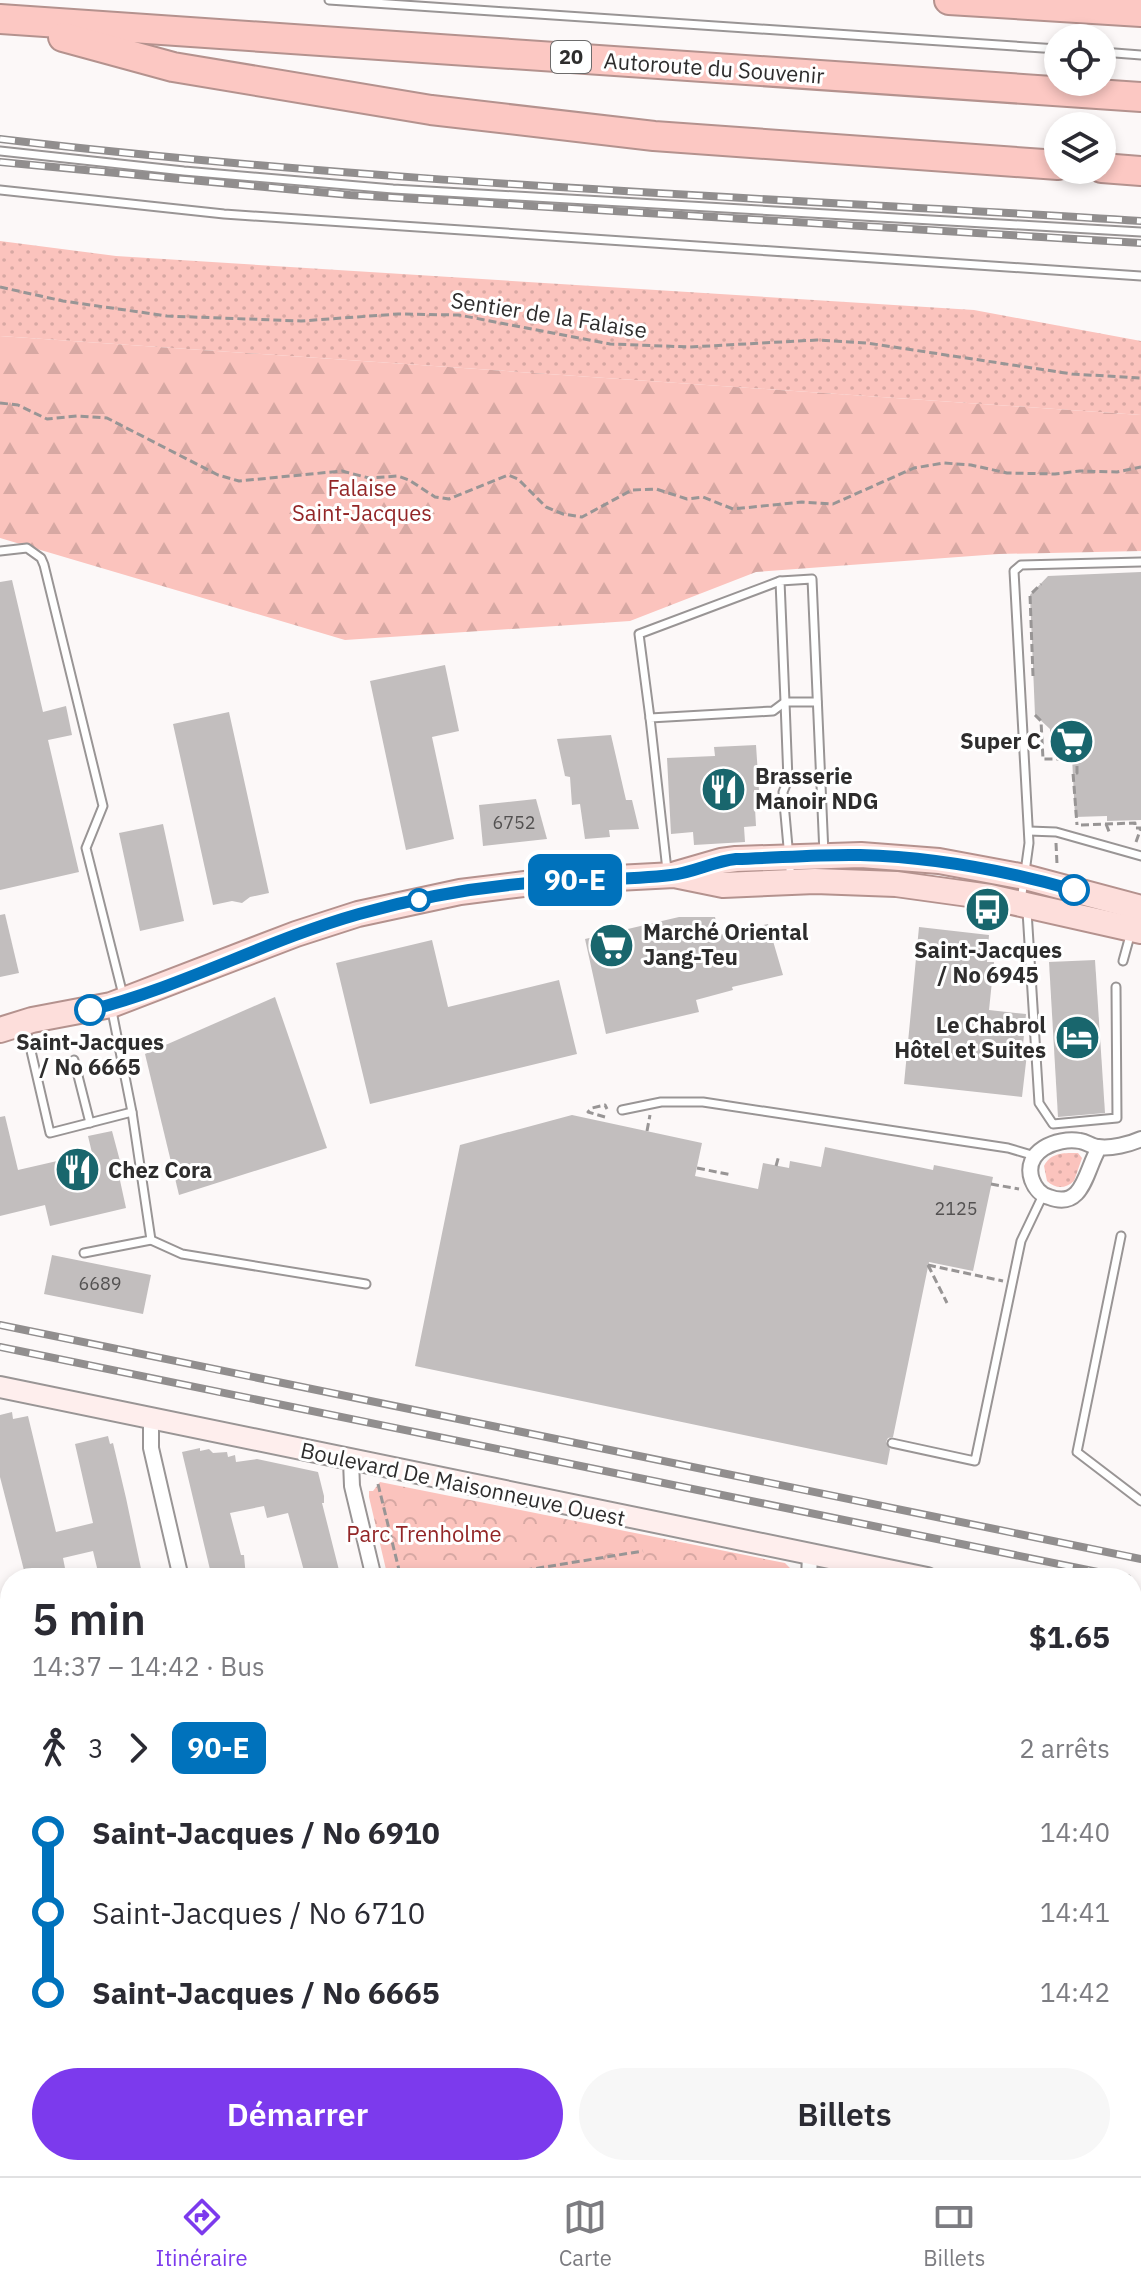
<!DOCTYPE html>
<html lang="fr">
<meta charset="utf-8">
<style>
:root{--surface:#fff;--page:#f7f7f7;--text:#2b2b33;--muted:#7c7c81;--line:#e1e1e2;--accent:#7c3aed}
body{margin:0;font-family:"IBM Plex Sans",sans-serif;background:var(--page);color:var(--text);height:100vh;display:flex;flex-direction:column;font-size:30px;white-space:nowrap}
*{box-sizing:border-box;margin:0}
p{font-size:26px;color:var(--muted)}
.icon{flex:none;width:44px;height:44px;fill:none;stroke:currentColor;stroke-width:2;stroke-linecap:round;stroke-linejoin:round}
.map{position:relative;flex:1;overflow:hidden}
.details{position:absolute;left:0px;top:1568px;width:1142px;height:608px;display:flex;flex-direction:column;background:var(--surface);border-radius:32px 32px 0 0;box-shadow:0 4px 12px #0003}
.details>*{flex:none}
.badge{padding:0 16px;border-radius:12px;font-size:28px;line-height:52px}
.fabs{position:absolute;left:1044px;top:24px;display:grid;gap:16px}
.fabs a{display:grid;place-items:center;width:72px;height:72px;border-radius:50%;background:var(--surface);box-shadow:0 4px 12px #0003;font-size:40px}
.map>.badge{position:absolute;translate:-50% -50%;box-shadow:0 0 0 4px #fff}
.legs{display:flex;align-items:center;gap:12px;height:88px;padding:0 32px;font-size:26px}
.legs p{margin-inline-start:auto}
.headline{display:flex;align-items:center;justify-content:space-between;height:136px;padding:0 32px}
h1{font-size:44px;font-weight:600;line-height:60px}
.cta{display:flex;gap:16px;margin-top:auto;padding:16px 32px}
.cta a{flex:1;height:92px;border-radius:48px;background:var(--accent);color:#fff;font-size:32px;font-weight:600;line-height:92px;text-align:center}
.cta a+a{background:var(--page);color:var(--text)}
ul{padding:0 32px;list-style:none}
li{display:flex;align-items:center;gap:28px;height:80px;font-size:30px}
li i{display:grid;place-items:center;width:12px;height:100%;margin:0 10px;background:currentColor}
li i::after{content:'';width:20px;height:20px;margin:-10px;border:6px solid;border-radius:50%;background:var(--surface)}
li p{margin-inline-start:auto}
li:first-child i{background:linear-gradient(#0000 50%,currentColor 0)}
li:last-child i{background:linear-gradient(currentColor 50%,#0000 0)}
.dock{display:flex;justify-content:space-around;align-items:center;height:112px;border-top:2px solid var(--line);background:var(--surface);font-size:22px;color:var(--muted)}
.dock a{display:grid;justify-items:center;gap:4px}
.dock .on{color:var(--accent)}
.map>svg:first-child{display:block}
.grass{fill:url(#grass-dots)}
.forest{fill:url(#forest-firs)}
.park{fill:url(#park-crowns)}
.pitch{fill:#fbc3bd}
.building{fill:#c2bebe}
.lines{fill:none;stroke-linecap:round;stroke-linejoin:round}
.lane-casing{stroke:#999595;stroke-width:11}
.street-casing{stroke:#999595;stroke-width:18}
.secondary-casing{stroke:#999595;stroke-width:24}
.primary-casing{stroke:#b4928e;stroke-width:28}
.highway-casing{stroke:#b4928e;stroke-width:32}
.path{stroke:#989595;stroke-width:3;stroke-dasharray:8 4;stroke-linecap:butt}
.lane{stroke:#fff;stroke-width:7}
.street{stroke:#fff;stroke-width:14}
.secondary{stroke:#feeeed;stroke-width:20}
.primary{stroke:#fddedb;stroke-width:24}
.highway{stroke:#fcc8c3;stroke-width:28}
.rail-casing{stroke:#918e8e;stroke-width:8}
.rail{stroke:#fff;stroke-width:5;stroke-dasharray:15;stroke-linecap:butt}
.line-1-casing{stroke:#fff;stroke-width:18}
.line-1{stroke:#0072bc;stroke-width:12}
.stop-1-dot{fill:#fff;stroke:#0072bc;stroke-width:4}
.labels{text-anchor:middle;stroke-width:6;stroke-linejoin:round;paint-order:stroke}
.number-label{font-size:18px;fill:#535151}
.shield{fill:#fff;stroke:#6d6c6c;stroke-width:2}
.shield-label{font-size:20px;font-weight:bold;fill:#2e2d2d}
.street-label{font-size:22px;fill:#2e2d2d;stroke:#fff}
.park-label{font-size:22px;fill:#932627;stroke:#fff}
.poi-label{font-size:22px;font-weight:bold;fill:#2e2d2d;stroke:#fff;text-anchor:start}
.stop-label{font-size:22px;font-weight:bold;fill:#2e2d2d;stroke:#fff}
</style>
<div class="map">
<svg width="1141" height="2176" viewBox="0 0 1141 2176">
<defs>
<pattern id="grass-dots" width="8" height="8" patternUnits="userSpaceOnUse" patternTransform="scale(2)"><rect width="8" height="8" fill="#fbc3bd"/><path d="M2 2h.1M6 6h.1" fill="none" stroke="#d7a8a3" stroke-width="1.8" stroke-linecap="round"/></pattern>
<pattern id="forest-firs" width="22" height="20" patternUnits="userSpaceOnUse" patternTransform="scale(2)"><rect width="22" height="20" fill="#fbc3bd"/><path d="M5 1l3.5 6h-7zM16 11l3.5 6h-7z" fill="#d7a8a3"/></pattern>
<pattern id="park-crowns" width="20" height="18" patternUnits="userSpaceOnUse" patternTransform="scale(2)"><rect width="20" height="18" fill="#fbc3bd"/><path d="M2 6a3 3 0 1 1 6 0M12 15a3 3 0 1 1 6 0" fill="none" stroke="#d7a8a3"/></pattern>
</defs>
<rect width="100%" height="100%" fill="#fcf8f8"/>
<!-- grass -->
<g class="grass">
<polygon points="0,241 116,256 974,310 1141,341 1141,415 0,336"/>
<path d="M1078,1153L1082,1158L1074,1181C1065,1189 1056,1189 1047,1181L1044,1166C1051,1152 1064,1153 1078,1153Z"/>
</g>
<!-- forest -->
<polygon class="forest" points="0,336 1141,415 1141,551 999,554 756,572 630,621 345,640 0,538"/>
<!-- park -->
<g class="park">
<polygon points="380,1482 785,1563 790,1568 793,1578 388,1578 369,1497 369,1491 373,1491"/>
<polygon points="526,2166 937,2166 940,2176 528,2176"/>
</g>
<!-- pitch -->
<polygon class="pitch" points="681,1560 684,1578 573,1578"/>
<!-- building -->
<g class="building">
<polygon points="1141,572 1141,820 1107,821 1107,816 1075,817 1072,757 1050,738 1050,729 1035,715 1030,595 1048,576"/>
<polygon points="12,580 43,712 66,706 72,735 48,740 79,872 0,890 0,582"/>
<polygon points="445,665 459,731 432,737 454,839 406,850 370,681"/>
<polygon points="229,712 269,893 250,897 242,903 232,901 213,905 173,724"/>
<polygon points="611,735 626,800 632,800 639,829 609,830 610,837 585,839 580,804 572,805 570,777 565,776 557,739"/>
<polygon points="756,745 759,790 754,790 756,826 744,827 745,842 694,845 693,832 671,834 667,758 715,756 714,747"/>
<polygon points="536,799 547,839 483,846 479,805"/>
<polygon points="163,824 184,921 140,931 119,833"/>
<polygon points="5,914 19,973 0,977 0,915"/>
<polygon points="679,917 715,917 719,935 768,924 783,975 732,987 733,990 696,1000 699,1012 606,1034 585,939"/>
<polygon points="919,927 989,935 987,962 994,962 989,1010 1026,1014 1023,1045 1028,1045 1022,1097 904,1084"/>
<polygon points="432,940 448,1007 559,980 577,1054 370,1104 336,963"/>
<polygon points="1095,960 1105,1113 1058,1117 1049,962"/>
<polygon points="275,997 327,1148 179,1195 145,1054"/>
<polygon points="572,1115 702,1143 695,1176 758,1189 763,1163 789,1168 790,1161 821,1167 825,1147 933,1170 934,1165 993,1177 973,1271 929,1262 893,1437 888,1438 886,1442 890,1449 887,1465 415,1366 460,1145"/>
<polygon points="5,1116 18,1170 92,1153 88,1136 112,1131 120,1161 116,1162 126,1208 50,1226 45,1205 0,1216 0,1117"/>
<polygon points="52,1255 151,1275 143,1314 44,1294"/>
<polygon points="12,1412 13,1419 28,1416 56,1532 93,1523 75,1444 108,1436 110,1444 113,1443 126,1498 143,1578 113,1578 111,1569 98,1572 93,1551 63,1558 67,1578 26,1578 0,1477 0,1415"/>
<polygon points="200,1448 200,1451 209,1449 213,1453 227,1452 228,1457 235,1455 236,1462 257,1459 318,1472 324,1496 324,1503 322,1503 341,1578 306,1578 288,1513 267,1518 264,1506 230,1513 241,1555 244,1555 246,1578 212,1578 182,1452"/>
</g>
<g class="lines">
<defs>
<g id="lane">
<polyline points="329,0 1058,49"/>
<polyline points="1102,52 1141,55"/>
<polyline points="0,151 184,171 393,189 1141,232"/>
<polyline points="0,190 224,214 1141,276"/>
<polyline points="0,551 27,548 41,558 44,565 103,806 86,848 123,995"/>
<polyline points="650,718 639,634 780,581"/>
<polyline points="1029,831 1056,832 1141,856"/>
<polyline points="667,870 650,718 773,711 785,702 780,581 812,579 824,854"/>
<polyline points="791,880 783,792 788,780 785,702 817,702"/>
<polyline points="1021,901 1029,843 1014,571 1021,565 1141,562"/>
<polyline points="1027,911 1039,1103 1053,1124 1117,1118 1116,987"/>
<polyline points="1123,961 1131,932"/>
<polyline points="25,1025 50,1133 132,1112"/>
<polyline points="74,1060 90,1123"/>
<polyline points="622,1110 661,1102 703,1102 1008,1148 1035,1156"/>
<polyline points="1121,1236 1077,1452 1141,1501"/>
<polyline points="151,1240 182,1254 366,1284"/>
<polyline points="84,1253 151,1240 132,1112 112,1011"/>
<polyline points="892,1443 975,1461 1021,1241 1043,1195"/>
</g>
<g id="street">
<path d="M1099,1148C1086,1168 1084,1211 1049,1197C1041,1195 1035,1188 1032,1180C1022,1151 1057,1137 1080,1141C1087,1142 1092,1147 1098,1147C1111,1149 1130,1144 1141,1139"/>
<polyline points="151,1420 151,1448 181,1578"/>
<polyline points="351,1461 352,1486 374,1578"/>
<polyline points="809,1578 810,1555"/>
<polyline points="0,1616 10,1659"/>
<polyline points="1132,2124 1141,2161"/>
<polyline points="149,2166 154,2176"/>
<polyline points="511,2166 513,2176"/>
<polyline points="950,2166 952,2176"/>
<polyline points="311,2176 312,2166"/>
</g>
<g id="secondary">
<polyline points="0,1387 927,1578"/>
<polyline points="1132,1620 1141,1622"/>
<polyline points="0,2120 10,2122"/>
<polyline points="234,2166 284,2176"/>
</g>
<g id="primary">
<polyline points="676,874 721,861 736,859 861,855 939,861 1025,877 1141,908"/>
<polyline points="0,1030 32,1020 111,1005 296,934 358,914 460,892 540,882 674,875 723,885 815,881 896,884 990,897 1141,931"/>
</g>
<g id="highway">
<polyline points="949,0 1141,12"/>
<polyline points="0,19 1141,97"/>
<polyline points="63,37 173,67 431,110 654,136 1058,165"/>
<polyline points="1102,168 1141,171"/>
</g>
</defs>
<!-- lane casing -->
<use href="#lane" class="lane-casing"/>
<!-- street casing -->
<use href="#street" class="street-casing"/>
<!-- secondary casing -->
<use href="#secondary" class="secondary-casing"/>
<!-- primary casing -->
<use href="#primary" class="primary-casing"/>
<!-- highway casing -->
<use href="#highway" class="highway-casing"/>
<!-- path -->
<g class="path">
<polyline points="0,287 63,301 167,316 301,321 398,314 459,315 610,344 690,347 817,340 867,343 1072,374 1141,378"/>
<polyline points="0,403 18,405 47,419 77,416 107,418 218,475 239,481 342,471 369,478 398,476 409,480 435,497 449,499 508,475 518,479 546,507 563,514 582,517 632,490 656,489 687,499 703,497 733,509 802,502 833,504 914,468 944,463 971,465 1007,473 1055,474 1080,471 1117,472 1141,467"/>
<polyline points="1033,676 1030,595 1041,584"/>
<polyline points="1035,715 1041,721 1043,759 1058,759 1065,751"/>
<polyline points="1058,759 1073,759 1077,762 1077,773 1073,773 1077,825"/>
<polyline points="1106,824 1110,834"/>
<polyline points="1081,825 1135,823 1135,828 1141,828 1136,842"/>
<polyline points="1056,843 1057,864"/>
<polyline points="605,1117 588,1112 592,1108 605,1105 607,1109"/>
<polyline points="647,1131 650,1115"/>
<polyline points="776,1166 779,1155"/>
<polyline points="697,1168 732,1175"/>
<polyline points="991,1184 1019,1189"/>
<polyline points="928,1265 1003,1281"/>
<polyline points="928,1265 947,1303"/>
<polyline points="378,1484 401,1578"/>
<polyline points="408,1578 441,1573 460,1578"/>
<polyline points="477,1578 643,1551"/>
<polyline points="538,2166 540,2176"/>
<polyline points="544,2166 596,2176"/>
<polyline points="865,2166 867,2176"/>
<polyline points="923,2166 925,2176"/>
<polyline points="645,2176 646,2166"/>
</g>
<!-- lane -->
<use href="#lane" class="lane"/>
<!-- street -->
<use href="#street" class="street"/>
<!-- secondary -->
<use href="#secondary" class="secondary"/>
<!-- primary -->
<use href="#primary" class="primary"/>
<!-- highway -->
<use href="#highway" class="highway"/>
<defs>
<g id="rail">
<path d="M0,139C379,184 761,197 1141,221"/>
<polyline points="0,162 350,195 1141,243"/>
<polyline points="0,1325 1141,1559"/>
<polyline points="0,1347 1127,1578"/>
</g>
</defs>
<!-- rail casing -->
<use href="#rail" class="rail-casing"/>
<!-- rail -->
<use href="#rail" class="rail"/>
</g>
<g class="lines">
<defs>
<path id="line-1" d="M90,1010C182,987 267,940 359,914C419,897 482,886 544,882C586,879 629,880 671,875C693,873 714,861 736,859C777,858 819,854 860,855C933,857 1004,870 1074,890"/>
</defs>
<!-- line-1 casing -->
<use href="#line-1" class="line-1-casing"/>
<!-- line-1 -->
<use href="#line-1" class="line-1"/>
</g>
<!-- icons -->
<defs>
<symbol id="supermarket-disc" viewBox="-11 -11 22 22"><circle r="9.5" fill="#19666d" stroke="#fff"/><path d="M-6-5.5h2.5l.6 2H6L4.5 2H-2.5L-4.4-4H-6ZM-1.5 3.2a1.3 1.3 0 1 0 .1 0ZM3 3.2a1.3 1.3 0 1 0 .1 0Z" fill="#fff"/></symbol>
<symbol id="restaurant-disc" viewBox="-11 -11 22 22"><circle r="9.5" fill="#19666d" stroke="#fff"/><path d="M-5-6h1v4h1v-4h1v4h1v-4h1v5L-1.5 .5V6h-2V.5L-5-1ZM5-6V6H3V1.5H1.5Q1.5-4 5-6Z" fill="#fff"/></symbol>
<symbol id="bus-disc" viewBox="-11 -11 22 22"><circle r="9.5" fill="#19666d" stroke="#fff"/><path d="M-5-6H5V4H4V6H2V4H-2V6H-4V4H-5ZM-3.5-4V0h7V-4ZM-3.5 1.2v1.5H-2V1.2ZM2 1.2v1.5H3.5V1.2Z" fill="#fff"/></symbol>
<symbol id="hotel-disc" viewBox="-11 -11 22 22"><circle r="9.5" fill="#19666d" stroke="#fff"/><path d="M-6-4.5h1.5V1H6V5H4.5V3h-9V5H-6ZM-4 0a1.8 1.8 0 1 1 3.6 0ZM.5 0V-2.5h3Q6-2.5 6 0Z" fill="#fff"/></symbol>
</defs>
<g fill-rule="evenodd">
<use href="#supermarket-disc" x="1046" y="716" width="51" height="51"/>
<use href="#restaurant-disc" x="698" y="764" width="51" height="51"/>
<use href="#bus-disc" x="962" y="884" width="51" height="51"/>
<use href="#supermarket-disc" x="586" y="920" width="51" height="51"/>
<use href="#hotel-disc" x="1052" y="1012" width="51" height="51"/>
<use href="#restaurant-disc" x="52" y="1144" width="51" height="51"/>
</g>
<!-- markers -->
<g class="stop-1-dot">
<circle cx="1074" cy="890" r="14"/>
<circle cx="419" cy="900" r="10"/>
<circle cx="90" cy="1010" r="14"/>
</g>
<g class="labels">
<!-- number labels -->
<g class="number-label">
<text x="514" y="829">6752</text>
<text x="956" y="1215">2125</text>
<text x="100" y="1290">6689</text>
</g>
<!-- shield labels -->
<rect class="shield" x="551" y="41" width="40" height="32" rx="6"/>
<g class="shield-label">
<text x="571" y="64">20</text>
</g>
<!-- street labels -->
<g class="street-label">
<text transform="translate(714 68) rotate(4)" y="8">Autoroute du Souvenir</text>
<text transform="translate(549 315) rotate(9)" y="8">Sentier de la Falaise</text>
<text transform="translate(463 1484) rotate(12)" y="8">Boulevard De Maisonneuve Ouest</text>
</g>
<!-- park labels -->
<g class="park-label">
<text x="362" y="496">Falaise<tspan x="362" dy="25">Saint-Jacques</tspan></text>
<text x="424" y="1542">Parc Trenholme</text>
</g>
<!-- poi labels -->
<g class="poi-label">
<text x="1041" y="749" text-anchor="end">Super C</text>
<text x="755" y="784">Brasserie<tspan x="755" dy="25">Manoir NDG</tspan></text>
<text x="643" y="940">Marché Oriental<tspan x="643" dy="25">Jang-Teu</tspan></text>
<text x="988" y="958" text-anchor="middle">Saint-Jacques<tspan x="988" dy="25">/ No 6945</tspan></text>
<text x="1046" y="1033" text-anchor="end">Le Chabrol<tspan x="1046" dy="25">Hôtel et Suites</tspan></text>
<text x="108" y="1178">Chez Cora</text>
</g>
<!-- stop labels -->
<g class="stop-label">
<text x="90" y="1050">Saint-Jacques<tspan x="90" dy="25">/ No 6665</tspan></text>
</g>
</g>
</svg>
<div class="fabs">
<a><svg class="icon" aria-label="locate" viewBox="0 0 24 24"><circle cx="12" cy="12" r="6"/><path d="M12 2v4M12 18v4M2 12h4M18 12h4"/></svg></a>
<a><svg class="icon" aria-label="layers" viewBox="0 0 24 24"><path d="M12 4l9 5-9 5-9-5zM3 14l9 5 9-5"/></svg></a>
</div>
<b class="badge" style="left:575px;top:880px;background:#0072bc;color:#fff">90-E</b>
<section class="details">
<div class="headline"><div><h1>5 min</h1><p>14:37 – 14:42 · Bus</p></div><b>$1.65</b></div>
<div class="legs"><svg class="icon" aria-label="walk" viewBox="0 0 24 24"><circle cx="13" cy="4" r="2"/><path d="M13 8l-2 6 4 7M11 14l-3 7M7 12l3-4h3l4 4"/></svg>3<svg class="icon" aria-label="forward" viewBox="0 0 24 24"><path d="M9 5l7 7-7 7"/></svg><b class="badge" style="background:#0072bc;color:#fff">90-E</b><p>2 arrêts</p></div>
<ul>
<li><i style="color:#0072bc"></i><b>Saint-Jacques / No 6910</b><p>14:40</p></li>
<li><i style="color:#0072bc"></i><span>Saint-Jacques / No 6710</span><p>14:41</p></li>
<li><i style="color:#0072bc"></i><b>Saint-Jacques / No 6665</b><p>14:42</p></li>
</ul>
<div class="cta"><a>Démarrer</a><a>Billets</a></div>
</section>
</div>
<nav class="dock">
<a class="on"><svg class="icon" aria-label="directions" viewBox="0 0 24 24"><path d="M12 3l9 9-9 9-9-9zM9 14v-3h6M13 9l2 2-2 2"/></svg>Itinéraire</a>
<a><svg class="icon" aria-label="map" viewBox="0 0 24 24"><path d="M3 6l6-2 6 2 6-2v14l-6 2-6-2-6 2zM9 4v14M15 6v14"/></svg>Carte</a>
<a><svg class="icon" aria-label="tickets" viewBox="0 0 24 24"><path d="M3 7h18v10H3zM15 7v10"/></svg>Billets</a>
</nav>
